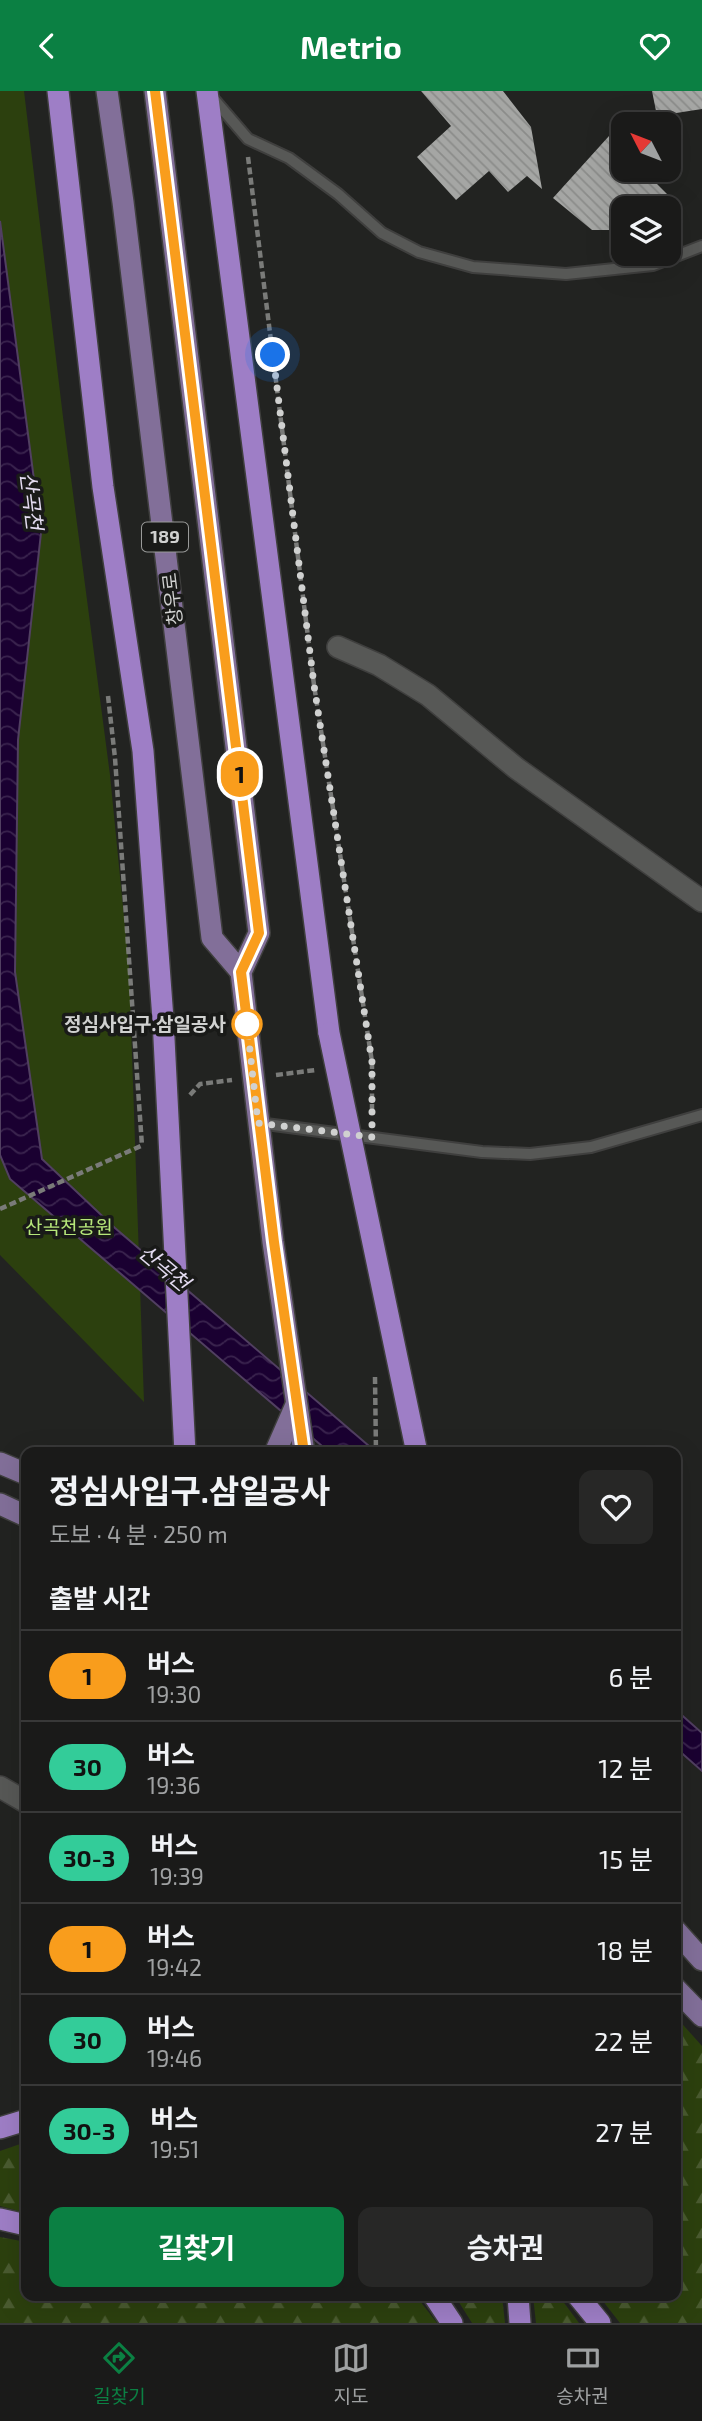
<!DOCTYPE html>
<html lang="ko">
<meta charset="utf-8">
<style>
:root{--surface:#1a1a19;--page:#272726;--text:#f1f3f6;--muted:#9fa1a2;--line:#383838;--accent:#0b8043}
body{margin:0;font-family:"Exo 2","Noto Sans KR",sans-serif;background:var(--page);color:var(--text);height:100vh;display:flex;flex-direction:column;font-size:26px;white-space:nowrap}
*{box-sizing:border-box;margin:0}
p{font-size:23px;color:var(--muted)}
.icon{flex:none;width:38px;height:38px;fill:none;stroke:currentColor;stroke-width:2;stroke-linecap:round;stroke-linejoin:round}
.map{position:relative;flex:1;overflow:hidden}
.side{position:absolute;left:21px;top:1356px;width:660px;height:854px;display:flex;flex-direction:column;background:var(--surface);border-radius:14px;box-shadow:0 7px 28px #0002,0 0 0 2px var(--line)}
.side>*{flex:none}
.badge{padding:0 14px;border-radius:23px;font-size:24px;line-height:46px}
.needle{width:46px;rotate:312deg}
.fabs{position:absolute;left:611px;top:21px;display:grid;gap:14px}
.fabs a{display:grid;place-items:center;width:70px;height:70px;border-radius:14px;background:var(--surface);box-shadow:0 7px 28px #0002,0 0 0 2px var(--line);font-size:35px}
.you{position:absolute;width:35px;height:35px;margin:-18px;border:5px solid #fff;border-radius:50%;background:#1a73e8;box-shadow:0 0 0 10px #1a73e833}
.map>.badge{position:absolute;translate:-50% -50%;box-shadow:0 0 0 4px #fff}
h2{padding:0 28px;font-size:26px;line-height:63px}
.round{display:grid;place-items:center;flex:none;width:74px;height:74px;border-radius:14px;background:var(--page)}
.head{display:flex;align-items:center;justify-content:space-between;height:119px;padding:0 28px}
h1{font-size:33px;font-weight:700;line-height:52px}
.cta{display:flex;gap:14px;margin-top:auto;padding:14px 28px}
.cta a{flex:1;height:80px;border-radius:14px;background:var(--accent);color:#fff;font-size:28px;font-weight:700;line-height:80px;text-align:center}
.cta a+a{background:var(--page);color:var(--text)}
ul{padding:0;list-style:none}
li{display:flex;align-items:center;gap:21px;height:91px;padding:0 28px;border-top:2px solid var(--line)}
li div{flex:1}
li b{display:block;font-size:26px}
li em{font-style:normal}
li .badge{min-width:77px;font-weight:700;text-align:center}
header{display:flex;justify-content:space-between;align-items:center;height:91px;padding:0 28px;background:var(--accent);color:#fff;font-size:32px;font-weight:700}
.dock{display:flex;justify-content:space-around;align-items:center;height:98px;border-top:2px solid var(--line);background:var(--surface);font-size:19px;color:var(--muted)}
.dock a{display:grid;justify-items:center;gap:4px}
.dock .current{color:var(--accent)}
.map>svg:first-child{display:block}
.green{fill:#2c400e}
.forest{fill:url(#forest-firs)}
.water{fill:url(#water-waves);stroke:#513f61;stroke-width:2}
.building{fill:url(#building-back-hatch)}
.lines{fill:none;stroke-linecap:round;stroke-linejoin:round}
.lane-casing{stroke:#3f3f3e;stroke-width:14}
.street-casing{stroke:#3f3f3e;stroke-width:24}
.primary-casing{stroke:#3f3f3e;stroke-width:24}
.highway-casing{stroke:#3f3f3e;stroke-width:24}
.path{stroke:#7a7b79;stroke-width:4.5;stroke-dasharray:7 3.5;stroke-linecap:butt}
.lane{stroke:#575856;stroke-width:10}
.street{stroke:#575856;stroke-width:21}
.primary{stroke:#826f99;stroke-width:21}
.highway{stroke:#9e7ec6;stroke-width:21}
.highway-bridge-casing{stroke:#3f3f3e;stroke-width:24;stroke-linecap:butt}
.highway-bridge{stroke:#9e7ec6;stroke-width:21}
.line-casing{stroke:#fff;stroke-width:16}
.line{stroke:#f99d1c;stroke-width:10}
.walk{stroke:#d0d1d0;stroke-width:7;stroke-dasharray:0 12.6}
.stop-dot{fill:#fff;stroke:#f99d1c;stroke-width:3.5}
.labels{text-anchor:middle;stroke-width:7;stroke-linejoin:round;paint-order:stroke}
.shield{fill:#191a18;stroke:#999a99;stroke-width:2}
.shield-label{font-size:18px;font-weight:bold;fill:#d0d1d0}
.street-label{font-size:19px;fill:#d0d1d0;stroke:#191a18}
.stop-label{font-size:19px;font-weight:bold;fill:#d0d1d0;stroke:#191a18;text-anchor:end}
.park-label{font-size:19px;fill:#b6e77a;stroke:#191a18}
.water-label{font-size:21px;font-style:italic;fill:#e4dcf1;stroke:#191a18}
</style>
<header><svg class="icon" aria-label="back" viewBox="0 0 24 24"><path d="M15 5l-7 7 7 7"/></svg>Metrio<svg class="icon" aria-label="heart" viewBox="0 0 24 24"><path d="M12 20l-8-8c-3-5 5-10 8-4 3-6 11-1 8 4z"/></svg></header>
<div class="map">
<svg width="702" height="2232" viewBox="0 0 702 2232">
<defs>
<pattern id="forest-firs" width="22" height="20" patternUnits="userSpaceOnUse" patternTransform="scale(1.75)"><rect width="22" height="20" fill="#2c400e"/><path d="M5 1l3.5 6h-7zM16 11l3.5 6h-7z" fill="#4a5b30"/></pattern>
<pattern id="water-waves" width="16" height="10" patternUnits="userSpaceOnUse" patternTransform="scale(1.75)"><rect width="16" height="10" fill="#1a0031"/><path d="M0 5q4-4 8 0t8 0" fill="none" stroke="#3a244e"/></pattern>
<pattern id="building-back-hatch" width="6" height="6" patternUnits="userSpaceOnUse" patternTransform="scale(1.75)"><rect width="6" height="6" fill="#a5a6a4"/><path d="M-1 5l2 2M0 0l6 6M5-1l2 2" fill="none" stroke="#8b8c8a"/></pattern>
</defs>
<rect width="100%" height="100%" fill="#222321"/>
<!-- green -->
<polygon class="green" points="0,0 24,0 63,326 110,684 129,877 144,1311 0,1164"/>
<!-- forest -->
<g class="forest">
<polygon points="676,1926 702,1955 702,2232 620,2232 599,2205 676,2205"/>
<polygon points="26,2051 26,2122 0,2115 0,2060"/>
<polygon points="0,2146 26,2151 26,2205 416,2205 437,2232 0,2232"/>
<polygon points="455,2205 502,2205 505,2232 472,2232"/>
<polygon points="533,2205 559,2205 579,2232 536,2232"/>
</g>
<!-- water -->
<g class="water">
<polygon points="0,130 41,442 18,649 15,881 42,1068 115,1137 376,1361 329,1361 10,1088 0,1064"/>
<polygon points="676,1619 702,1642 702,1680 676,1657"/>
</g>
<!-- building -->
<g class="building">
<polygon points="421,0 503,0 531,36 542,98 527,85 508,101 489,80 456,109 417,66 451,35"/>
<polygon points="652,0 702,0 702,18 657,25"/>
<polygon points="609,45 623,59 623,79 643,79 668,104 653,117 623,117 623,139 592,139 553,107"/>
</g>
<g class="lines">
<defs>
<g id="lane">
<polyline points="212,6 248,48 289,67 338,103 382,142 419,161 473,176 566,183 653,174 702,155"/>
<polyline points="258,1032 482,1061 530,1063 591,1056 702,1024"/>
</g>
<g id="street">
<polyline points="338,556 379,574 428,604 516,677 702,810"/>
<polyline points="0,1696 26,1711"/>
</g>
<g id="primary">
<polyline points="107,0 123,111 212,847 241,881"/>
<polyline points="155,0 259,842 241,881 273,1151 304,1362"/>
<polyline points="275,1362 296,1314"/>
<polyline points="0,1372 26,1383"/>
<polyline points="0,1413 26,1425"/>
<polyline points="676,1840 702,1869"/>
<polyline points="676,1898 702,1925"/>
</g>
<g id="highway">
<polyline points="58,0 103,396 143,660 163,928"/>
<polyline points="207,0 329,942"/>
<polyline points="0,2037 26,2029"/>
<polyline points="0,2128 26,2134"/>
<polyline points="434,2205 452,2232"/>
<polyline points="518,2205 520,2232"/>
<polyline points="578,2205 600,2232"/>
</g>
</defs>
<!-- lane casing -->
<use href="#lane" class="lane-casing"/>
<!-- street casing -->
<use href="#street" class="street-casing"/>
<!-- primary casing -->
<use href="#primary" class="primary-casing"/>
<!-- highway casing -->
<use href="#highway" class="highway-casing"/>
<!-- path -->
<g class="path">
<polyline points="248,66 314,594 372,971 372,1022"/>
<polyline points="108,605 115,667 142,1055"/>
<polyline points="276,984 316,979"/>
<polyline points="190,1004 200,993 232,989"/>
<polyline points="0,1118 143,1054"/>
<polyline points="375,1286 376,1362"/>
</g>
<!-- lane -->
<use href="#lane" class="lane"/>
<!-- street -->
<use href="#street" class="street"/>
<!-- primary -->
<use href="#primary" class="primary"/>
<!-- highway -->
<use href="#highway" class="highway"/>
<defs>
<g id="highway-bridge">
<polyline points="163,928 185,1362"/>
<polyline points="329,942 417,1362"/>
</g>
</defs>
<!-- highway-bridge casing -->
<use href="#highway-bridge" class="highway-bridge-casing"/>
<!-- highway-bridge -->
<use href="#highway-bridge" class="highway-bridge"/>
</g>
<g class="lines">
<defs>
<polyline id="line" points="155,0 259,842 241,881 274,1151 304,1362"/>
</defs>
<!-- line casing -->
<use href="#line" class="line-casing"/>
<!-- line -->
<use href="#line" class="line"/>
<!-- walk -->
<polyline class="walk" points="247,933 258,1032 372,1046 372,971 314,594 273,264"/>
</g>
<!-- markers -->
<circle class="stop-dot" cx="247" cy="933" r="14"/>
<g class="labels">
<!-- shield labels -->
<rect class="shield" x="142" y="431.5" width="46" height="29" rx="5"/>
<g class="shield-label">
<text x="165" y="452">189</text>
</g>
<!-- street labels -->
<g class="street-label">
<text transform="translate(172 508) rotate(-97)" y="7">창우로</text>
</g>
<!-- stop labels -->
<g class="stop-label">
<text x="226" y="940">정심사입구.삼일공사</text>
</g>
<!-- park labels -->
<g class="park-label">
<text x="69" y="1143">산곡천공원</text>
</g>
<!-- water labels -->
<g class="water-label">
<text transform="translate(31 410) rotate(83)" y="7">산곡천</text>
<text transform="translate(164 1177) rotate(40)" y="7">산곡천</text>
</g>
</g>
</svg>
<div class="fabs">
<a><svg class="needle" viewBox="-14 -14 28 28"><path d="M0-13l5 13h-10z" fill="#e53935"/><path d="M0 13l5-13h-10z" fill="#9fa1a2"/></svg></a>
<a><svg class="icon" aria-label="layers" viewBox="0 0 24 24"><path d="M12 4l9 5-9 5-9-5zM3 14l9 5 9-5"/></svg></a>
</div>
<div class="you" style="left:273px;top:264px"></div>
<b class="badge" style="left:240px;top:683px;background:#f99d1c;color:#111">1</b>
<section class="side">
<div class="head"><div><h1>정심사입구.삼일공사</h1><p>도보 · 4 분 · 250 m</p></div><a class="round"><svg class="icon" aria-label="heart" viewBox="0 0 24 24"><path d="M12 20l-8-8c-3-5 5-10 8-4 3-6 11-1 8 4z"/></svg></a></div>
<h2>출발 시간</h2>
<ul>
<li><span class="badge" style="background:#f99d1c;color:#111">1</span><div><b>버스</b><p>19:30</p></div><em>6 분</em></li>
<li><span class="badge" style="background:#3c9;color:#111">30</span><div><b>버스</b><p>19:36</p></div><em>12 분</em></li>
<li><span class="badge" style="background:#3c9;color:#111">30-3</span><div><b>버스</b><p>19:39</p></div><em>15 분</em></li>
<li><span class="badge" style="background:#f99d1c;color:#111">1</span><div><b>버스</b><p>19:42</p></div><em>18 분</em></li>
<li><span class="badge" style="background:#3c9;color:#111">30</span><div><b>버스</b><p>19:46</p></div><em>22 분</em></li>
<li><span class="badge" style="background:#3c9;color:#111">30-3</span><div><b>버스</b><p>19:51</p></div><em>27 분</em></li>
</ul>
<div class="cta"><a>길찾기</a><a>승차권</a></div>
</section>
</div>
<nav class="dock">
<a class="current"><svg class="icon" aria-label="directions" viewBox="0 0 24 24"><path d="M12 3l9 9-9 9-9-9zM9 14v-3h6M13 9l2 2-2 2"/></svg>길찾기</a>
<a><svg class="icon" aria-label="map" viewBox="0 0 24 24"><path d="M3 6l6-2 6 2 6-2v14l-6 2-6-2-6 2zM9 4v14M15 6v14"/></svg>지도</a>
<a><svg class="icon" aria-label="tickets" viewBox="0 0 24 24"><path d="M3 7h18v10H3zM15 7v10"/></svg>승차권</a>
</nav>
